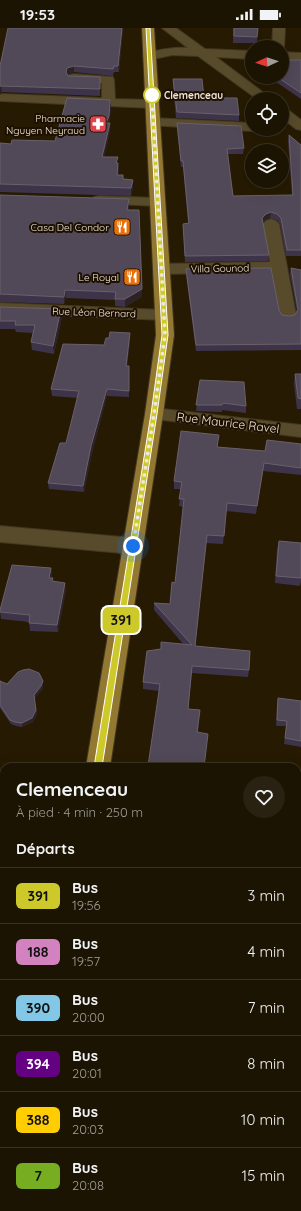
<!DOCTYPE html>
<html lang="fr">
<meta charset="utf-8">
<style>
:root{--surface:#1c1402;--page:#292111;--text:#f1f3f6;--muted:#a09e99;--line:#3a3324}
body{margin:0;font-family:Quicksand,sans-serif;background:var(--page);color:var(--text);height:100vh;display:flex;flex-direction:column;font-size:15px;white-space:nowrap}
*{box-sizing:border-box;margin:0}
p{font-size:13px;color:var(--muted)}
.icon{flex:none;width:22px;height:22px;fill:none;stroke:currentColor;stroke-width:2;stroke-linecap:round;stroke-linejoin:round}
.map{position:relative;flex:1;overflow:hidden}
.side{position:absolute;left:0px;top:735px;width:301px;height:448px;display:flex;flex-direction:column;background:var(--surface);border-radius:12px 12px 0 0;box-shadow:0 4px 16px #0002,0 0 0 1px var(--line)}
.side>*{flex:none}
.badge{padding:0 8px;border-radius:6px;font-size:14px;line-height:26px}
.needle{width:26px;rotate:267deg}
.controls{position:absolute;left:245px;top:12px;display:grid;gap:8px}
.controls a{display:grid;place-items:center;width:44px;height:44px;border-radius:50%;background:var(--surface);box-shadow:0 4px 16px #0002,0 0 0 1px var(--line);font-size:20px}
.you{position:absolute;width:20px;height:20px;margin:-10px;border:3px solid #fff;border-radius:50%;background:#1a73e8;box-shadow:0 0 0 6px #1a73e833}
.map>.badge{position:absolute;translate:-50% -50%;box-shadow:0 0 0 2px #fff}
h2{padding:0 16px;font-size:15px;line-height:36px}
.round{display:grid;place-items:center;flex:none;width:42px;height:42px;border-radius:21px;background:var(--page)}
.headline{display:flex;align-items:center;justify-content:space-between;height:68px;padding:0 16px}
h1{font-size:19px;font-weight:800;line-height:30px}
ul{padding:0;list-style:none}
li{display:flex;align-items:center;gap:12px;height:56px;padding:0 16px;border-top:1px solid var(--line)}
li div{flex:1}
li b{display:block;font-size:15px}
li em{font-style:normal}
li .badge{min-width:44px;font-weight:700;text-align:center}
.status{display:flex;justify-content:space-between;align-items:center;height:28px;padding:0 20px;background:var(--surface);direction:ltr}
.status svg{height:11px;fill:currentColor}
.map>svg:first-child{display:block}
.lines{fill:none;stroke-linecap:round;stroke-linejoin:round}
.minor-casing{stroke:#423720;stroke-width:2}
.major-casing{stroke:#423720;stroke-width:2}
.minor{fill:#574b2b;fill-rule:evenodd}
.major{fill:#937832;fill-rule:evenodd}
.wall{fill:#3e3449}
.shaded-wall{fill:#2d2226}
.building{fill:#514858;stroke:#6a616c}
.line{fill:#cec92b;stroke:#fff}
.walk{stroke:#efe7d8;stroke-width:4;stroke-dasharray:0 7.2}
.stop-dot{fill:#fff;stroke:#cec92b;stroke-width:2}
.labels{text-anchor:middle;stroke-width:4;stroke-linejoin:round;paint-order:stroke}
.far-stop-label{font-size:10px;font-weight:bold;fill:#efe7d8;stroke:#1d1000;text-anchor:start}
.far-poi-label{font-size:10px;fill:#efe7d8;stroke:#1d1000;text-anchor:end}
.far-street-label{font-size:10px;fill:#efe7d8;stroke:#1d1000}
.street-label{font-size:12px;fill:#efe7d8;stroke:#1d1000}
</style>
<div class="status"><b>19:53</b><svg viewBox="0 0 49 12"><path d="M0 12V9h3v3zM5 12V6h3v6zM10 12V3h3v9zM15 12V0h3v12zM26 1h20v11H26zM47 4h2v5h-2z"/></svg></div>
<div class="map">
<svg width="301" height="1183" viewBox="0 0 301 1183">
<rect width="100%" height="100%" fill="#261a02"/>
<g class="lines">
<defs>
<g id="minor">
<path d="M162,0H176L205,21L252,23V31L216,29L272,71H257L198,28L172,27L149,32L145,31L143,28L145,25C159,22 172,19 188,20Z"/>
<polygon points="273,0 285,0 284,19 282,22 282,19 272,19"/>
<polygon points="282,24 301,25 301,33 282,32"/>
<polygon points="74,46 113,49 114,52 115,71 152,72 157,73 159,76 157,79 152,80 0,73 0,67 2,66 102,70 102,55 69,53 68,50 69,47"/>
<polygon points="282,80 287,81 301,92 301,102 296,101 282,90"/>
<polygon points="153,90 252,95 252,101 257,101 252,103 148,97 146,94 148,91"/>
<polygon points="99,168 158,170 163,171 165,174 163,177 158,178 94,175 92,172 94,169"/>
<polygon points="271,191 276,193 279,196 296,287 294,291 288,292 282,291 280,287 272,244 161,246 155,244 153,241 155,238 161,236 270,234 263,196 266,193"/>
<polygon points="0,275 164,282 170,283 172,287 170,291 164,292 0,285"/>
<polygon points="154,380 301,397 301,409 147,390 145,386 147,382"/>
<polygon points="0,498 133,510 140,512 143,518 140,524 133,526 0,514"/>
<polygon points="4,1107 4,1139 0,1140 0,1108"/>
<polygon points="297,1158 301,1159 301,1183 285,1183 283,1179 297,1179"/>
</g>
<g id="major">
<polygon points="142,0 154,0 174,307 163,386 110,739 86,739 145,386 156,307"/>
<polygon points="4,1011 4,1049 0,1051 0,1013"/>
</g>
</defs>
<!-- minor casing -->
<use href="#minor" class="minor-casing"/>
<!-- major casing -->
<use href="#major" class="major-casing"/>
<!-- minor -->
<use href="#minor" class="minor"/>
<!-- major -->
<use href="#major" class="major"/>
</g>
<!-- wall -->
<g class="wall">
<polygon points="123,0 119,44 114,44 113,48 74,44 68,46 68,48 100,49 100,68 2,64 0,65 0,38"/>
<polygon points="233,0 258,0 257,15 233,15"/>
<polygon points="301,32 301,71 276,54 277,52 272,49 282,49"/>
<polygon points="173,51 204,70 239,87 239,93 176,90 173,57"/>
<polygon points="110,72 111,80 109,95 110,103 104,129 118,135 119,142 118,147 123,147 123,151 133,152 133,159 131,168 0,164 0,115 11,116 55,113"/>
<polygon points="177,95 244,120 243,126 227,126 233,168 292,167 288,113 289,107 301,117 301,228 286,228 280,196 277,192 270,190 265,192 263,195 269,227 268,233 185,234 183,196 188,195 183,139 181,139 177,100"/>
<polygon points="0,167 129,179 129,182 142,261 142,269 125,279 115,278 115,272 66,270 64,276 0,274"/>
<polygon points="291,240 301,242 301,322 196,323 186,247 186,241 279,282 282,287 289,288 295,287 297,283 290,246"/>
<polygon points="0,279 62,289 54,326 32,322 31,314 33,305 16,304 15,301 0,301"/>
<polygon points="130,305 130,312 127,338 129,338 129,369 107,368 92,425 84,464 49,461 48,455 66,415 78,370 52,368 51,361 104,317 109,310"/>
<polygon points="295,346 301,346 301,381 297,381 294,356"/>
<polygon points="200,352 246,378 246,385 222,382 222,384 196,383"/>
<polygon points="301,416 301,447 263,443 256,486 226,483 223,516 206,515 195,618 249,642 248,649 192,645 188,681 200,682 198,704 204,739 148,739 159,663 143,661 143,654 161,621 184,617 154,582 154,575 170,576 175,555 183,479 179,478 181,461 174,461 174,453 265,423"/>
<polygon points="279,513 301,515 301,553 300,558 275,555 277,521"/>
<polygon points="51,540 52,547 51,550 53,554 66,562 58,604 30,603 29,594 1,591 0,582"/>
<polygon points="0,653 7,656 43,653 43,658 42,662 34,671 37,686 33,694 22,699 16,698 11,696 0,680"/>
<polygon points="278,670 301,673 301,719 284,716 286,698 276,698 277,676"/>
<polygon points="297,1057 301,1058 301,1107 297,1106"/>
</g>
<!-- shaded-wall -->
<g class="shaded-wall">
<polygon points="122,0 123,0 119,44 118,38"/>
<polygon points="74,38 74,44 68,47 66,44 67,40"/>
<polygon points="0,58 1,58 2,64 0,65"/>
<polygon points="110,72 111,80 109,96 106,95"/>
<polygon points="110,95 110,103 103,136 102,129"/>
<polygon points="118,135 119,142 117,154 117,147"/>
<polygon points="133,152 133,159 131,168 131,160"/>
<polygon points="129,171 129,179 127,189 127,182"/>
<polygon points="271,184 270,190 265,192 262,196 262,190 266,186"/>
<polygon points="142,261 142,269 125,279 125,271"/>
<polygon points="65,262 66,270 64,276 64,269"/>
<polygon points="61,281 62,289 54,326 53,318"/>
<polygon points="130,305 130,312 126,344 126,338"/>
<polygon points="107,361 107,368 92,425 84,464 83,458 91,418"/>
<polygon points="51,540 52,547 50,557 49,550"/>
<polygon points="65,555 66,562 58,604 57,597"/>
<polygon points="43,653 43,658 42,662 34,671 34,667"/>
<polygon points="36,682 37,686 33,694 22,699 22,695"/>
<polygon points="4,906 4,919 0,928 0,914"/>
</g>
<!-- building -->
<g class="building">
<polygon points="8,0 122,0 118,38 114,38 113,41 74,38 67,40 66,44 68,48 100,49 100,61 0,58 0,38"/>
<polygon points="234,0 258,0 257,9 234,8"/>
<polygon points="282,32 301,32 301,65 277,49 282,49"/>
<polygon points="173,51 202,51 204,70 237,70 239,87 177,84"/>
<polygon points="67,70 110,72 109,88 106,95 110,95 102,129 118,129 116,135 118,135 117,147 123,147 123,151 133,152 131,160 0,156 0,115 11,116 12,112 55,113"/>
<polygon points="177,95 241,98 244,120 227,121 233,168 293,167 289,107 301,117 301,222 287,222 281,190 277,186 271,184 266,186 262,190 269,227 185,228 183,196 189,195 183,133 181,133"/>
<polygon points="0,167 129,171 127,182 139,182 142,261 125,271 115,271 116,264 65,262 64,269 0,266"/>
<polygon points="271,240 279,282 282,287 289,288 295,287 298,281 291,240 301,242 301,316 196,317 186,241"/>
<polygon points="0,279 61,281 53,318 31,314 35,297 15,297 16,293 0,293"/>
<polygon points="110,304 130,305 126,338 129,338 129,363 107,361 91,418 83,458 48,455 60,415 66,415 79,363 51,361 63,316 104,317 106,310 109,310"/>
<polygon points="295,346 301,346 301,371 298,370"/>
<polygon points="200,352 244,354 246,378 223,375 222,377 196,377"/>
<polygon points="181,403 219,407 217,419 265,423 267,412 301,416 301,440 264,435 257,478 227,475 224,508 207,507 195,618 250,623 249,642 192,638 188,681 200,682 197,704 208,706 204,739 157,739 148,738 160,656 143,654 147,623 161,621 161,614 192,617 154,575 170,576 172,554 175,555 184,471 179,471 182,454 174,453"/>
<polygon points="279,513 301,515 301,550 276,548"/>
<polygon points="12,537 51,540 49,550 53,550 52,553 65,555 57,597 29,595 30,587 0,584 0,582"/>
<polygon points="29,641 39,645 43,653 41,658 34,667 36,682 32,690 22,695 15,694 10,692 0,677 0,653 7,656 18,644 23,642"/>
<polygon points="278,670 301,673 301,713 285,710 287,693 277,692"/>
<polygon points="4,778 4,906 0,914 0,779"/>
<polygon points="297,1057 301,1058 301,1104 297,1103"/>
<polygon points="178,1179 194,1179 208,1183 177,1183"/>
</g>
<!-- line -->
<polygon class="line" points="146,0 150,0 168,307 157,386 102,739 98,743 94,739 151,386 162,307"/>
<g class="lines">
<!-- walk -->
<polyline class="walk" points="133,518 154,386 165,307 152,67"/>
</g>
<!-- icons -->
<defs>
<symbol id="pharmacy-square" viewBox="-11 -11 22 22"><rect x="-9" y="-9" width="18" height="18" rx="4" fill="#e0444e" stroke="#1d1000"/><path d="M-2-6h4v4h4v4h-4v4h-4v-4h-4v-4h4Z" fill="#fff"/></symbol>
<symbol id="restaurant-square" viewBox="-11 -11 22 22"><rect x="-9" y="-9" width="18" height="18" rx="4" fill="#e8710a" stroke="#1d1000"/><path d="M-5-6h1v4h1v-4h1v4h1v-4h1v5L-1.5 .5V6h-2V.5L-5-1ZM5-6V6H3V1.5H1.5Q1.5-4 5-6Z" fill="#fff"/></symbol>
</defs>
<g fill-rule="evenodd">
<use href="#pharmacy-square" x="88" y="86" width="20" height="20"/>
<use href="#restaurant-square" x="112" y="189" width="20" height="20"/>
<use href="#restaurant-square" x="122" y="239" width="20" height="20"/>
</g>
<!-- markers -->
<circle class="stop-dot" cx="152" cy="67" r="8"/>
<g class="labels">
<!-- far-stop labels -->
<g class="far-stop-label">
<text x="164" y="71">Clemenceau</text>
</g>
<!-- far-poi labels -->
<g class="far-poi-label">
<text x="85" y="94">Pharmacie<tspan x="85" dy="12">Nguyen Neyraud</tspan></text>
<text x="109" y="203">Casa Del Condor</text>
<text x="119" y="253">Le Royal</text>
</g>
<!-- far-street labels -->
<g class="far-street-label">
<text transform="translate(220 240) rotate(-1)" y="4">Villa Gounod</text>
<text transform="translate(94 284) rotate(2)" y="4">Rue Léon Bernard</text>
</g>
<!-- street labels -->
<g class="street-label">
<text transform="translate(228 395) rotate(7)" y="4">Rue Maurice Ravel</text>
</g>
</g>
</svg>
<div class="controls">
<a><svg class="needle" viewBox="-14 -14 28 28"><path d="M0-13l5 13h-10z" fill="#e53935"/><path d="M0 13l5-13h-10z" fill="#a09e99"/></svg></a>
<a><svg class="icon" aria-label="locate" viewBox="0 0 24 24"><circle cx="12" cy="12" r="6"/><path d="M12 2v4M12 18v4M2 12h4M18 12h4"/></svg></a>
<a><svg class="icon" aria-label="layers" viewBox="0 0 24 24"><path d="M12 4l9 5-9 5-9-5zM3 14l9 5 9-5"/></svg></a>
</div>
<div class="you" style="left:133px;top:518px"></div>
<b class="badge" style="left:121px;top:592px;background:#cec92b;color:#111">391</b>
<section class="side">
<div class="headline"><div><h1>Clemenceau</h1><p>À pied · 4 min · 250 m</p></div><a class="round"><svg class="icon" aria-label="heart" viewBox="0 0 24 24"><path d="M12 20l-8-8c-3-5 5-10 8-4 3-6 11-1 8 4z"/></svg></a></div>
<h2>Départs</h2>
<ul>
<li><span class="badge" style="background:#cec92b;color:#111">391</span><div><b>Bus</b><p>19:56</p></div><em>3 min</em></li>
<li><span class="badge" style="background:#d282be;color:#111">188</span><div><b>Bus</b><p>19:57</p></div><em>4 min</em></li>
<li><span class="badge" style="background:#82c8e6;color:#111">390</span><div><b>Bus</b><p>20:00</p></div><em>7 min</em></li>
<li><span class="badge" style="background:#640082;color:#fff">394</span><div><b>Bus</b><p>20:01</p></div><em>8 min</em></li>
<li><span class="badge" style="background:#ffcd01;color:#111">388</span><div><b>Bus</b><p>20:03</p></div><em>10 min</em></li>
<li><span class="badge" style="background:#77ad20;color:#111">7</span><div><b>Bus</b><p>20:08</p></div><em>15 min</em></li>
</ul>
</section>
</div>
